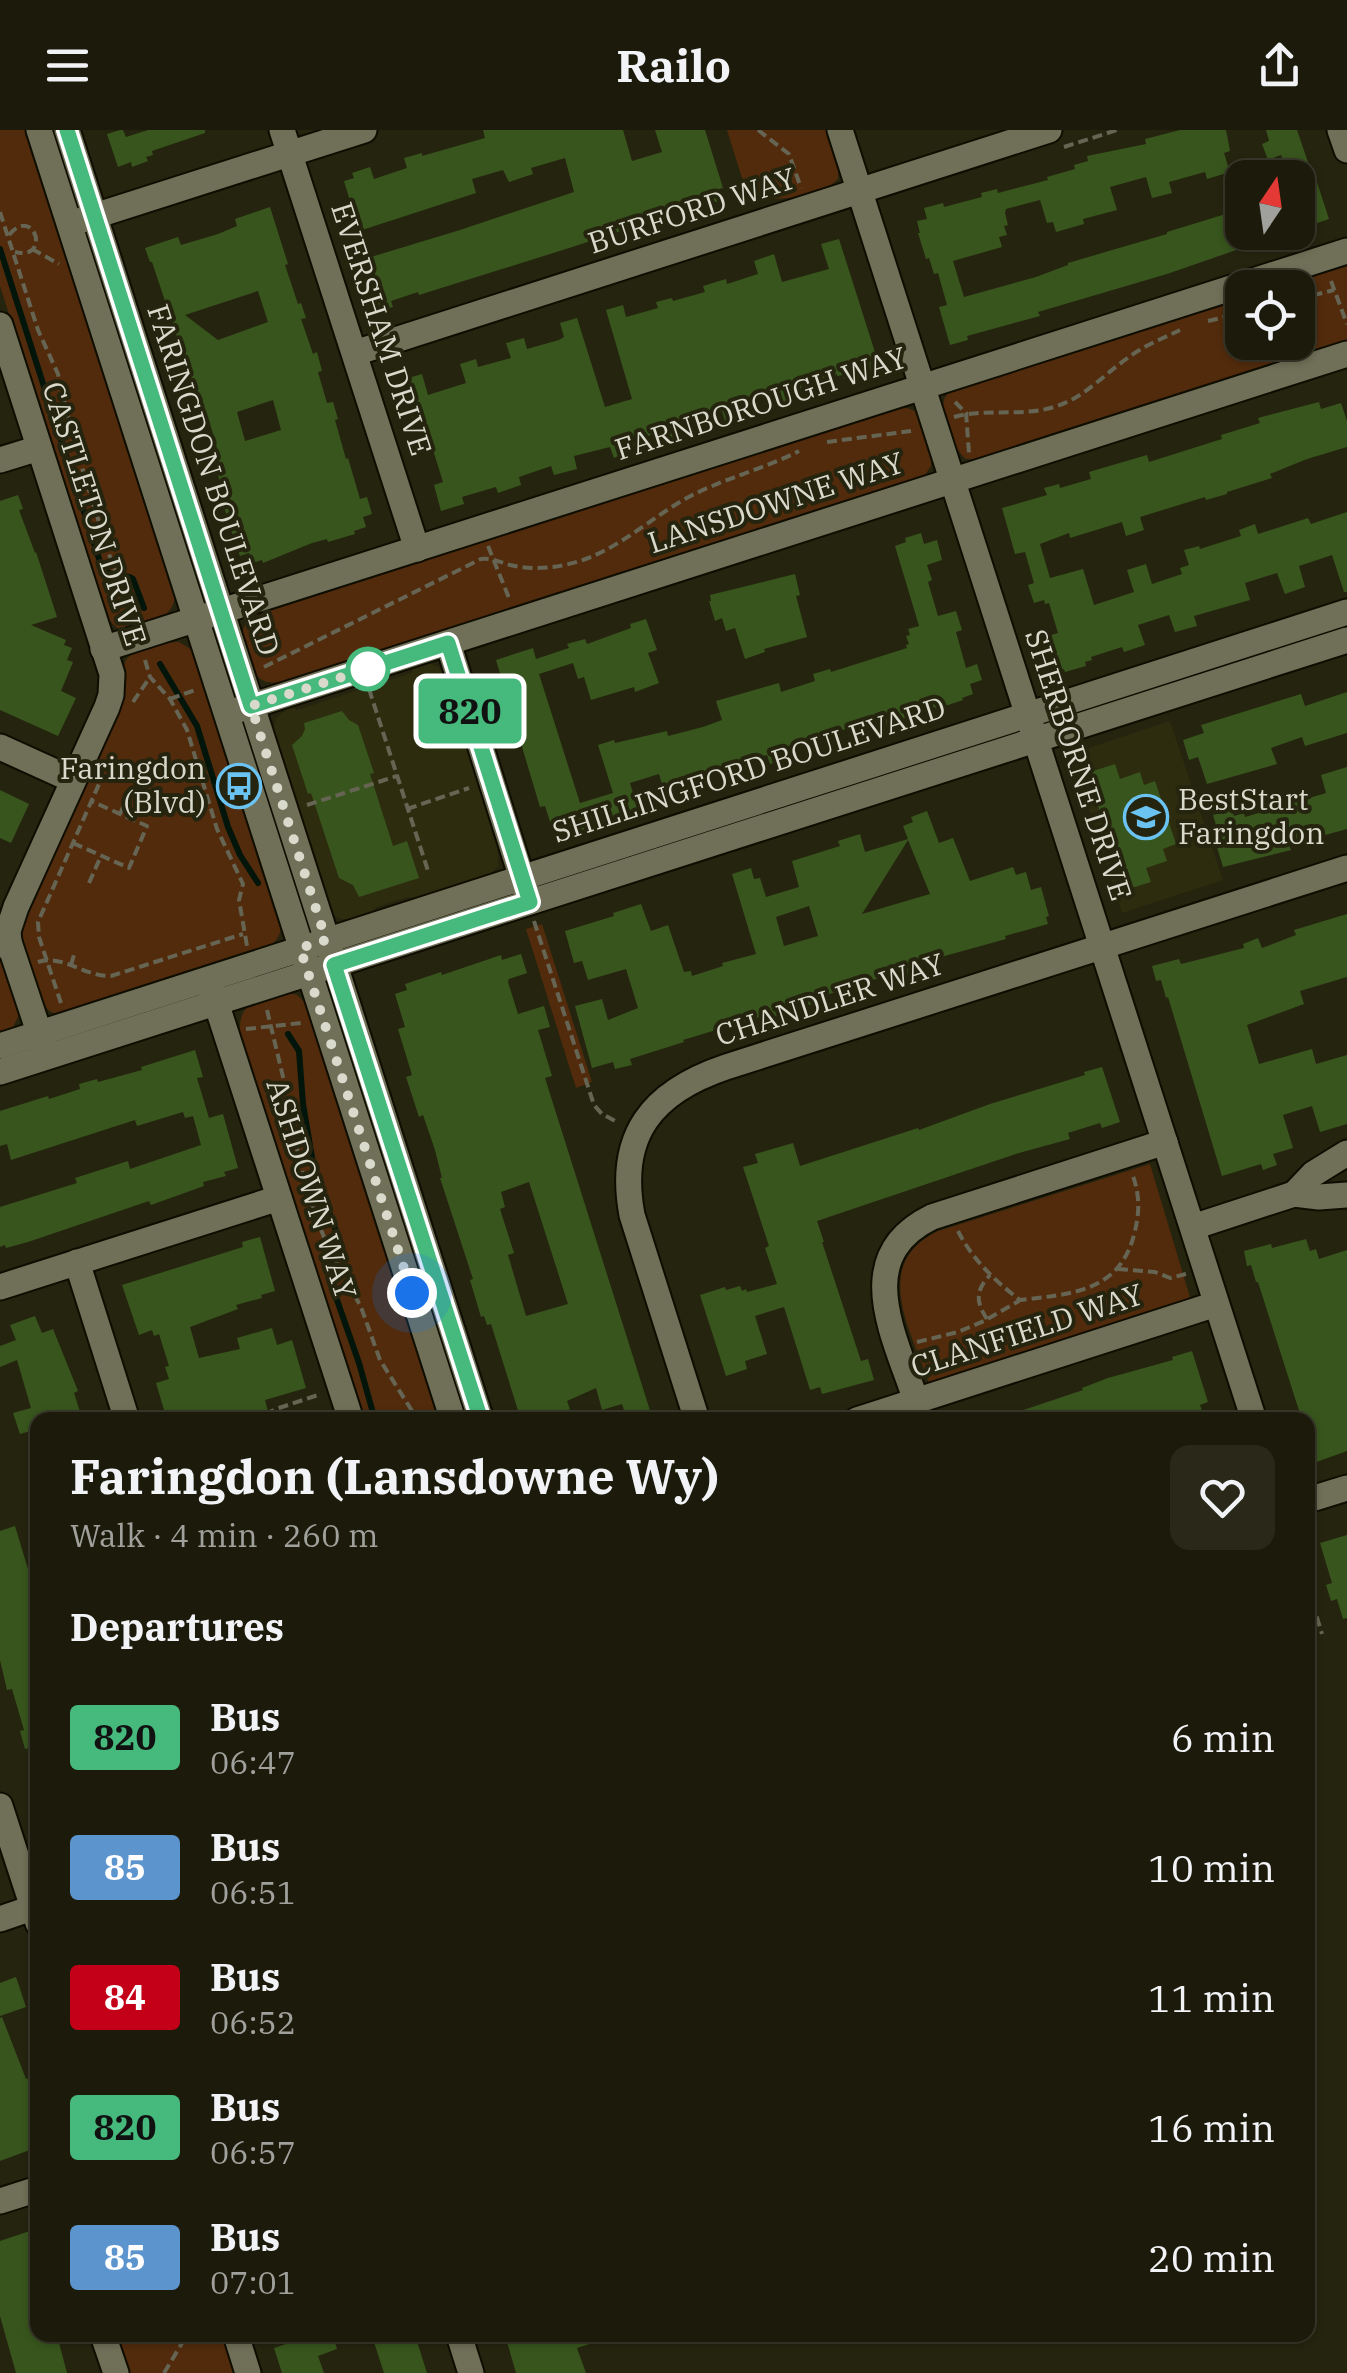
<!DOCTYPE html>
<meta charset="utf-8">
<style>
:root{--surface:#1c1b0b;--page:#292819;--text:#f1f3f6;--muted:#a0a19d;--line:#3a392c}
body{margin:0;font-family:"IBM Plex Serif",serif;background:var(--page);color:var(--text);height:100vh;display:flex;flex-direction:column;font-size:38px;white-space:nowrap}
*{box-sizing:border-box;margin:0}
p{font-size:32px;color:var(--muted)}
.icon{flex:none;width:55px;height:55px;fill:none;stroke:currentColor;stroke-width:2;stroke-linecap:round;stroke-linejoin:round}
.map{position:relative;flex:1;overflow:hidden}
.side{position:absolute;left:30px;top:1282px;width:1285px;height:930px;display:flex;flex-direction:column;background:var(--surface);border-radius:20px;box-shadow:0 2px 8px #0004,0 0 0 2px var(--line)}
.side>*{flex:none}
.badge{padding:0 20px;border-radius:8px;font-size:35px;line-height:65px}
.needle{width:65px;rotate:13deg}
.controls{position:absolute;left:1225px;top:30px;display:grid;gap:20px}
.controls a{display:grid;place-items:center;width:90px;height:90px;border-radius:20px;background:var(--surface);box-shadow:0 2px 8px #0004,0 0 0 2px var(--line);font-size:50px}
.you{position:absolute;width:50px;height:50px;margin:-25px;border:8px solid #fff;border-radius:50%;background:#1a73e8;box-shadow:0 0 0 15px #1a73e833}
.map>.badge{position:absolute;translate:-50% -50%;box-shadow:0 0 0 5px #fff}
h2{padding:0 40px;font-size:38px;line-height:90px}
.round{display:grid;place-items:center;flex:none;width:105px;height:105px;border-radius:20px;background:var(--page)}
.overview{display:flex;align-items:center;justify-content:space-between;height:170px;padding:0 40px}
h1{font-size:48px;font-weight:800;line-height:75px}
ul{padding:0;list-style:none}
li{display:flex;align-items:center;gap:30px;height:130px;padding:0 40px}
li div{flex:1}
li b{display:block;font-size:38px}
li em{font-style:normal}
li .badge{min-width:110px;font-weight:700;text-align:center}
header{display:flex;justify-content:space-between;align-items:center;height:130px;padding:0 40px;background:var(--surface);font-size:45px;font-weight:800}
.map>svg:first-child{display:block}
.built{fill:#2d2c0f}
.green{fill:#512b0c}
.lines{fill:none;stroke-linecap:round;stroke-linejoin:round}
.stream{stroke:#02150a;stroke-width:6}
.building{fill:#38551d;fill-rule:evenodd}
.minor-casing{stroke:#0e0d00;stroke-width:29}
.path{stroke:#666553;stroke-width:4;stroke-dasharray:10 5;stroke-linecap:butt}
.minor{stroke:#707058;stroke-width:25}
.line-casing{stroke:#fff;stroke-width:22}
.line{stroke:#46ba7c;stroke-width:15}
.walk{stroke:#d9d9cc;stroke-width:10;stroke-dasharray:0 18}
.stop-dot{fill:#fff;stroke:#46ba7c;stroke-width:5}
.labels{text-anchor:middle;stroke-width:8;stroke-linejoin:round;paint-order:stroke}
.street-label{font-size:30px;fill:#d9d9cc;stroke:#25240f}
.poi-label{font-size:30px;fill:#d9d9cc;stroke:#25240f;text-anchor:end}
</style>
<header><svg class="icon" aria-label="menu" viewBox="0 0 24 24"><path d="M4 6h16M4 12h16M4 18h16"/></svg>Railo<svg class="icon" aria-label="share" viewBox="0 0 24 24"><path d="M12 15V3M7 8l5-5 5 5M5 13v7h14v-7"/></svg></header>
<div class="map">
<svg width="1347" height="2243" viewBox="0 0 1347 2243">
<rect width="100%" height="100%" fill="#25240f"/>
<!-- built -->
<g class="built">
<polygon points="430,533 439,537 444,546 499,718 498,736 490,745 421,769 408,767 376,777 371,785 349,790 338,788 329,780 272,602 276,588 291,576 297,580 411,543 414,537"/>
<polygon points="1170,591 1223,750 1122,783 1071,624"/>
</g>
<!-- green -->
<g class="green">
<path d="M0,0H28L176,463C174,470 174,475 169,481C159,493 132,498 117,498L106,487L0,156Z"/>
<path d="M727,0H827L838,37V49C817,71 777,68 749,70Z"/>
<path d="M1347,134V210L980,329H966C955,321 939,285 944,271C944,268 947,265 948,263L1242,167V212H1298V158L1272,157Z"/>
<path d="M907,278L915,281L921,292L931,325V336L925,345L914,350L287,551C279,553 270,554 262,550C251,544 242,520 242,507C242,497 247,492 253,486L895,279Z"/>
<path d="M179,512L195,522L282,792C281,804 277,812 267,818L60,884C52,884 47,880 43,873L22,809L21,796L121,570C124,560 122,536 126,530C133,519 167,512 179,512Z"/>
<polygon points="542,794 592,952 576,958 526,799"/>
<polygon points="0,832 5,839 19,885 12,899 0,904"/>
<path d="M285,862L297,865L307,874L442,1290H364L240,906C237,871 258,871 285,862Z"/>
<path d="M1150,1034L1190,1167L1172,1176L929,1253C911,1200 870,1134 938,1101Z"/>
<polygon points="117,2205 222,2205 235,2243 129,2243"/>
</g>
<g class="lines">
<!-- stream -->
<g class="stream">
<path d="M0,119L102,438C110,448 123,442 133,449L144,478"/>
<polyline points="160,534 197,596 228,697 240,725 258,753"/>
<polyline points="288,904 299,921 303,974 315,1045 342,1117 330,1137 329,1147 359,1233 375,1290"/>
</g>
</g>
<!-- building -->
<g class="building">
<polygon points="120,0 123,0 126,7 148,0 205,0 205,3 152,21 153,25 146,27 148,31 132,37 131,32 118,37 107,4"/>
<polygon points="483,0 623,0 632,31 662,22 655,0 705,0 723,58 719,59 722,70 689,80 687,75 656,85 658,89 566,119 419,165 418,162 391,171 393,177 376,182 365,143 375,140 371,127 460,100 574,62 565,28 531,38 533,44 509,52 503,40 472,49 476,63 359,101 344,51 354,48 352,43 370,37 374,49 407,38 404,28 422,23 422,26 485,8"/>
<polygon points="1180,0 1226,0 1230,21 1224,23 1230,42 1207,49 1205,42 1169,52 1172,63 1152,68 1146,47 1110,57 1117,80 1083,89 1084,94 1056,102 1053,92 1047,93 1040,70 1006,79 1005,83 1008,95 1004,96 1007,105 999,107 1002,117 953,131 964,167 1036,147 1068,135 1068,133 1167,104 1167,102 1242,79 1242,102 1285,102 1286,107 1243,121 1242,118 1167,144 1038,182 1040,186 967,206 968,210 950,215 939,177 947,175 938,143 934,144 929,128 926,129 918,103 920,103 917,91 927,89 924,78 943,73 944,77 982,67 981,63 997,59 998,63 1048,50 1047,47 1075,39 1074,35 1088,31 1087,26 1146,14 1145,9"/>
<polygon points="1266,0 1297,0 1312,44 1314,43 1329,89 1305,97 1298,73 1298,29 1284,33 1281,25 1268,30 1262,14 1269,11"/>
<path d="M270,77L288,134L285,135L298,174L301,173L306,188L301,189L313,224L317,222L322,241L318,242L327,273L333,272L338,289L335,290L346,329L348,328L360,369L367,367L372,384L363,387L366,397L354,401L355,404L328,412L327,409L312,413L263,433L262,430L252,433L249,423L240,426L234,410L222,370L225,369L213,328L219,325L209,290L201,293L177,207L152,132H150L145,118L178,107L181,115L218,104L237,96L235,89ZM258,161L268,192L218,210L185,185ZM273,270L281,300L245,311L237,282Z"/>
<polygon points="839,109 880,238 844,249 843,245 837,246 837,244 801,255 804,268 781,275 777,263 744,273 747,285 725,291 722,281 689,292 693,303 669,310 666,300 633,311 636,320 614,328 610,317 574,326 577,339 554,345 551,336 519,347 521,355 498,363 496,357 462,367 464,374 441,381 434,355 443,352 429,307 425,309 419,293 414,295 407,271 411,270 405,249 422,244 428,265 466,253 460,234 476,229 478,237 511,228 506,213 524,208 527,219 559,210 564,207 560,193 577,188 605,277 632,269 606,180 623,175 626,187 658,178 656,172 672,168 673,171 705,162 703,156 726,149 727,154 758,144 754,131 774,124 782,152 829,139 821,114"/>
<polygon points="1319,272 1321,279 1341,273 1347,291 1347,317 1307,329 1270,344 1272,348 1227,362 1227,364 1206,370 1205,367 1140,387 1144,400 1126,406 1122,392 1070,408 1069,403 1040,414 1050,448 1083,439 1094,475 1134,462 1127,440 1146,434 1152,454 1182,444 1180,438 1189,435 1184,420 1199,416 1200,419 1241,406 1239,400 1255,394 1258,404 1308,388 1311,394 1347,382 1347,462 1344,462 1332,425 1299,436 1305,457 1285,464 1277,443 1245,453 1250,470 1194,486 1197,496 1175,502 1169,485 1138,495 1145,515 1124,522 1122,517 1091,527 1092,530 1085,532 1086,536 1065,542 1064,539 1055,542 1044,507 1058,503 1049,473 1045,474 1044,470 1034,473 1028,455 1034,453 1025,422 1015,424 1002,378 1047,365 1044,358 1059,354 1060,358 1091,349 1089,342 1147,325 1149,332 1222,309 1221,305 1260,293 1258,288"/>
<polygon points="18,365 23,379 19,380 35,423 36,422 57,487 31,495 66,510 64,515 72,518 67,530 73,532 61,561 76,568 58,606 0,580 0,371"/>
<polygon points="921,403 924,414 937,410 942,430 927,435 932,450 928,452 938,486 956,481 962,500 956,502 966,538 977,534 982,550 970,554 973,564 962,568 963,570 936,579 935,577 871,601 868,592 788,617 791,628 770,634 767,625 707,642 709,651 688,657 687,654 664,661 659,644 630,653 638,680 604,691 605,694 558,707 555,697 552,698 545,676 540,677 496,530 533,518 536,529 569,518 567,514 585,509 587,514 631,498 630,494 646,489 657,520 648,523 659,553 635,562 634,557 591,570 584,547 578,549 573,533 539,544 580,673 613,663 598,615 614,610 615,613 667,601 668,606 703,597 722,590 716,571 779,553 781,562 815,551 813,544 830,539 831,542 907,518 906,515 909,514 906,506 910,505 908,499 919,496 895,416 906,412 905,408"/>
<polygon points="795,444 800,465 796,466 807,507 764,519 765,522 745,529 735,498 726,501 722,488 715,491 709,471 711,471 710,465"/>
<polygon points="1347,562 1347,603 1305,616 1302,607 1271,618 1277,634 1207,654 1198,627 1189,630 1183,610 1204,603 1201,595 1301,564 1305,576"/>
<polygon points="342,581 349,590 358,595 374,643 370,644 393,716 407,711 419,748 359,767 353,755 339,748 311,663 308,664 292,615 302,606 305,599 304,593"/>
<polygon points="1115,634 1120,649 1140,642 1144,655 1155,651 1176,714 1163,719 1167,731 1146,738 1151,752 1125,760 1102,695 1104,694 1087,643"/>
<polygon points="1347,637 1347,699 1289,715 1291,720 1223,737 1217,717 1222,715 1213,685 1232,680 1234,686 1244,683 1245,687 1326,663 1321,645"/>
<polygon points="0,660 29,674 11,713 0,708"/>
<path d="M927,681L939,713L953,708L970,751L1013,737L1016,745L1026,742L1031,760L1041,757L1049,786L1046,787L1048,794L1005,806L1006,809L912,835L914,842L899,847L897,842L817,868L818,872L778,886L760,891L759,887L683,910L684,912L630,929L632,935L615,939L613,932L592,938L575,876L602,869L608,890L638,878L626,839L588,850L582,831L574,833L565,801L614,786L613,783L641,774L651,801L668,795L684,842L691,841L692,846L723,836L722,833L756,824L732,744L751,738L754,749L760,748L766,767L799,757L792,731L840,716L838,711L860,704L865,722L908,709L903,696L913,692L911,687ZM908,710L930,764L862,784ZM809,776L818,806L784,816L776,787Z"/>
<polygon points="1347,784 1347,847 1300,861 1304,874 1247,895 1259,934 1312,919 1316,934 1347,925 1347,994 1320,1002 1312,976 1283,985 1293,1018 1273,1024 1277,1035 1263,1040 1261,1034 1222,1046 1168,867 1166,868 1161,850 1156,851 1152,836 1179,829 1181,834 1244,818 1243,814 1258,808 1262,818 1296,805 1294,800"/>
<path d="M521,824L527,843L509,849L508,852L518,884L544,876L550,897L538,900L552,946L545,948L653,1290H627L622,1274L602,1280L596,1258L567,1271L570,1279L566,1281L569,1290H521L491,1194L487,1195L484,1186L481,1187L470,1150L473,1149L440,1048H442L435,1020L423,985L419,987L406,947L412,945L398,899L405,897L395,864L407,860L405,854L441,842L442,845L501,825L502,830ZM529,1052L568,1174L526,1186L508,1125L514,1123L500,1079L505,1077L501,1062Z"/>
<polygon points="195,920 203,947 197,948 209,988 223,984 238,1038 224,1042 226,1046 203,1052 204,1056 151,1075 149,1071 28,1112 6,1118 5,1115 0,1117 0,1077 77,1053 75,1048 128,1031 130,1039 201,1015 193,986 185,988 183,982 137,996 135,990 11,1030 7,1014 0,1016 0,981 48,966 49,969 80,959 79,954 97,949 98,952 142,940 141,937"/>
<polygon points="1102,937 1120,992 1102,998 1100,993 1068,1003 1070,1009 1019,1023 817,1091 824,1112 822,1112 861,1231 868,1229 874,1250 822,1264 820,1257 810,1260 784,1177 755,1186 767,1224 745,1231 747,1239 726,1246 700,1165 725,1157 726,1160 740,1156 742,1161 746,1159 747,1162 777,1154 765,1118 769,1116 743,1037 758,1033 755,1024 793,1013 800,1036 918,998 919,1000 990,974 1085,945 1084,942"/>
<polygon points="260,1107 275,1161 261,1165 262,1168 236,1175 238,1179 190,1197 199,1228 240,1219 237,1208 272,1198 277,1215 292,1210 306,1258 265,1270 270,1290 243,1290 242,1283 212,1290 167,1290 156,1253 169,1249 165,1237 169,1236 159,1204 154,1206 152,1200 139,1205 122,1155 243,1117 242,1112"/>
<polygon points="1306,1109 1310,1121 1316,1119 1319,1129 1347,1120 1347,1321 1308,1335 1308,1290 1302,1290 1258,1152 1256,1152 1251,1135 1247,1136 1244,1121 1271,1114 1272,1118"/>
<polygon points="35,1186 42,1203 53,1199 78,1261 74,1263 81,1285 64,1290 38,1290 38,1299 20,1304 13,1283 31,1278 17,1230 0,1237 0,1216 16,1210 10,1195"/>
<polygon points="1192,1221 1208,1272 1200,1275 1203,1284 1183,1290 1181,1285 1163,1290 1003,1290 1003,1287 1083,1260 1082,1258 1108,1248 1173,1230 1172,1227"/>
<polygon points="15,1396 31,1449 38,1447 38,1630 33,1630 29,1618 25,1619 20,1601 24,1600 12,1559 7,1560 0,1530 0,1401"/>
<polygon points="1347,1405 1347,1488 1343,1489 1337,1469 1331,1471 1326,1455 1332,1453 1320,1413"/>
<polygon points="16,1847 26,1877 0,1886 0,1853"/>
<polygon points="2,1887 26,1949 38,1945 38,2017 0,2031 0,1888"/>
<polygon points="33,2100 38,2115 38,2127 31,2129 38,2148 38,2205 57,2205 67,2243 16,2243 0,2186 0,2111"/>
<polygon points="296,2205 333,2205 337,2219 318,2226 324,2243 282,2243 274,2218 298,2210"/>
<polygon points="377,2205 415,2205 427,2243 384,2243 374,2212 379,2211"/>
<polygon points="505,2205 605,2205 605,2209 577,2218 586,2243 516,2243"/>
</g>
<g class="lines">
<defs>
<g id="minor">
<polyline points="39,0 453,1290"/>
<polyline points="67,0 481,1290"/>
<polyline points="282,0 417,419"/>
<polyline points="840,0 1254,1290"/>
<polyline points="1340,0 1347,20"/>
<polyline points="79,91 364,0"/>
<polyline points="0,195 112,544 111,565 107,577 16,777 8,801 9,812"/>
<polyline points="355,223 1049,0"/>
<polyline points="0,330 39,318"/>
<polyline points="448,513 526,761"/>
<polyline points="103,519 1347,121"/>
<polyline points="238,580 1347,224"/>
<polyline points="0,617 73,650"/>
<polyline points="0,815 9,812 44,917"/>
<polyline points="211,857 351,1290"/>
<polyline points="0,916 1347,482"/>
<polyline points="0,942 1347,510"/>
<polyline points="1294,1064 1313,1044 1347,1023"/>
<polyline points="1193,1097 1294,1064 1319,1067 1347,1065"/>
<polyline points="77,1132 127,1290"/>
<polyline points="0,1157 279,1068"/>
<path d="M916,1271C895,1206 850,1127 932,1087L1165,1012"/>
<path d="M697,1290L632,1085C617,1005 652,962 726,937L1347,738"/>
<polyline points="857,1290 1216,1174"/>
<polyline points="1308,1370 1347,1358"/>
<polyline points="0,1676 38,1793"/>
<polyline points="0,1789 38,1776"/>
<polyline points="0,2071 38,2059"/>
<polyline points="103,2205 116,2243"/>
<polyline points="236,2205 248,2243"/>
<polyline points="459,2205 471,2243"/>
</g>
</defs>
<!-- minor casing -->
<use href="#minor" class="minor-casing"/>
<!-- path -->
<g class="path">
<polyline points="758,0 789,24 801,58"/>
<polyline points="1064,17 1117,0"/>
<polyline points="0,82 38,200 58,244 73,309 109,424 132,487"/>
<path d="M9,105C34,74 52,131 15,122"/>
<polyline points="32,119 59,134"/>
<polyline points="1331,151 1347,194"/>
<polyline points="1298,169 1334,160"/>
<polyline points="1208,191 1242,183"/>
<polyline points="955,272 966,283 969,323"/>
<path d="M954,287C987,278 1022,287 1054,277C1085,268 1106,242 1132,225C1147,214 1164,208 1180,200"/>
<polyline points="827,312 911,301"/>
<polyline points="488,416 509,468"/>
<polyline points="145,530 150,547 170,569 187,600 217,699 243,754 239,770 247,816"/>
<path d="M264,537L481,429C493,428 499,432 510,435C527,439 547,439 564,435C610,427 646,391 685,369C721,349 762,340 799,321"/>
<polyline points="369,559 429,744"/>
<polyline points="170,569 198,559"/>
<polyline points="133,572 150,547"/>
<polyline points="187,650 200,646"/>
<polyline points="307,675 397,646"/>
<polyline points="407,679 469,658"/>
<polyline points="120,684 130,661"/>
<polyline points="73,713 129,738 147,696 91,671"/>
<polyline points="89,753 101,726"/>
<polyline points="534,791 594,975 602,984 619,993"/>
<path d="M38,832C63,824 85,847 111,846L243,804"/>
<polyline points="71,835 74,825"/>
<polyline points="61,873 39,807 38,792 99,654"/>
<polyline points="267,880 284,951 300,1034 316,1088 330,1121 361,1177 380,1230 414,1284 416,1290"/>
<polyline points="246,899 301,893"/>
<path d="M958,1101C972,1129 995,1151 1020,1170C1071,1164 1119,1162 1134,1105C1140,1082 1140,1065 1132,1043"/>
<polyline points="1118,1139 1155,1142 1170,1148 1186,1144"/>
<path d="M987,1189C975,1171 976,1160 990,1145"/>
<polyline points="917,1212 958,1202 984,1191 1019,1171"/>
<polyline points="251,1290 279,1278 321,1264"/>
<polyline points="1308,1458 1322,1504"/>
<polyline points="164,2243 187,2205"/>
</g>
<!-- minor -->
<use href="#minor" class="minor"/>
</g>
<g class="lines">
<defs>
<polyline id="line" points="67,0 251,576 448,513 530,772 334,835 481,1290"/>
</defs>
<!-- line casing -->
<use href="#line" class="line-casing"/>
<!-- line -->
<use href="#line" class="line"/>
<!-- walk -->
<polyline class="walk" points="368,539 380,535 251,576 326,810 300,818 412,1163"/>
</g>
<!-- icons -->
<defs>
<symbol id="bus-ring" viewBox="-11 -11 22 22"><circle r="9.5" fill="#25240f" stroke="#6bc3f2" stroke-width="1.5"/><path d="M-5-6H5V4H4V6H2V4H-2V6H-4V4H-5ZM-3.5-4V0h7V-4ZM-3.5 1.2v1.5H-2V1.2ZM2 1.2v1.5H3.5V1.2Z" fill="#6bc3f2"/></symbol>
<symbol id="school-ring" viewBox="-11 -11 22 22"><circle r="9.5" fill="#25240f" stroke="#6bc3f2" stroke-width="1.5"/><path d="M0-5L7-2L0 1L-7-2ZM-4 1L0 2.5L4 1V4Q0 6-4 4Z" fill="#6bc3f2"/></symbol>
</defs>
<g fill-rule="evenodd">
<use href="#bus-ring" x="214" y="631" width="50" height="50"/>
<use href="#school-ring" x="1121" y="662" width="50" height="50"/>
</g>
<!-- markers -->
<circle class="stop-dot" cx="368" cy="539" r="20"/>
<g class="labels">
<!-- street labels -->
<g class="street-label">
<text transform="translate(692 81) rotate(-18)" y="10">BURFORD WAY</text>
<text transform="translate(381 199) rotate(72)" y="10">EVERSHAM DRIVE</text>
<text transform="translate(761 274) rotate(-18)" y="10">FARNBOROUGH WAY</text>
<text transform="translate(213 350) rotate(72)" y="10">FARINGDON BOULEVARD</text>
<text transform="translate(776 373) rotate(-18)" y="10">LANSDOWNE WAY</text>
<text transform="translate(94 384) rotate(72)" y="10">CASTLETON DRIVE</text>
<text transform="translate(1078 635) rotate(72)" y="10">SHERBORNE DRIVE</text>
<text transform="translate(749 640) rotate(-18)" y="10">SHILLINGFORD BOULEVARD</text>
<text transform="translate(830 870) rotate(-18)" y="10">CHANDLER WAY</text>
<text transform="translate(311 1059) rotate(72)" y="10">ASHDOWN WAY</text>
<text transform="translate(1027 1201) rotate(-18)" y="10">CLANFIELD WAY</text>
</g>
<!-- poi labels -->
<g class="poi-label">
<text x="206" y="649">Faringdon<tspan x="206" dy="34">(Blvd)</tspan></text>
<text x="1178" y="680" text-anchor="start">BestStart<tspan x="1178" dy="34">Faringdon</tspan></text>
</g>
</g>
</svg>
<div class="controls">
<a><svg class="needle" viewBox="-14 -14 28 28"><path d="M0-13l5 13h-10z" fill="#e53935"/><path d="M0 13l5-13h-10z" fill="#a0a19d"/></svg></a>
<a><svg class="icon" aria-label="locate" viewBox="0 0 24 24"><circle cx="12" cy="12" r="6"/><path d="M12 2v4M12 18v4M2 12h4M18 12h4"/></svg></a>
</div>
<div class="you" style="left:412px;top:1163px"></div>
<b class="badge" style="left:470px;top:581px;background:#46ba7c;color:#111">820</b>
<section class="side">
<div class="overview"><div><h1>Faringdon (Lansdowne Wy)</h1><p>Walk · 4 min · 260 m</p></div><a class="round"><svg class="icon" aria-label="heart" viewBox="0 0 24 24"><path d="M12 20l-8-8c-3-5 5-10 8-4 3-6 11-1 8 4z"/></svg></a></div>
<h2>Departures</h2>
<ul>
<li><span class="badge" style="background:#46ba7c;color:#111">820</span><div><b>Bus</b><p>06:47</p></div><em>6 min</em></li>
<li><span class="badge" style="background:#5c94ce;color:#fff">85</span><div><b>Bus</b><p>06:51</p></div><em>10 min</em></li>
<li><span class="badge" style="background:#c40019;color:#fff">84</span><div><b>Bus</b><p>06:52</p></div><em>11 min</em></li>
<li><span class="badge" style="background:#46ba7c;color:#111">820</span><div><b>Bus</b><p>06:57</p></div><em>16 min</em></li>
<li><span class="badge" style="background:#5c94ce;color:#fff">85</span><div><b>Bus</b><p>07:01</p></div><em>20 min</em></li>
</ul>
</section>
</div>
